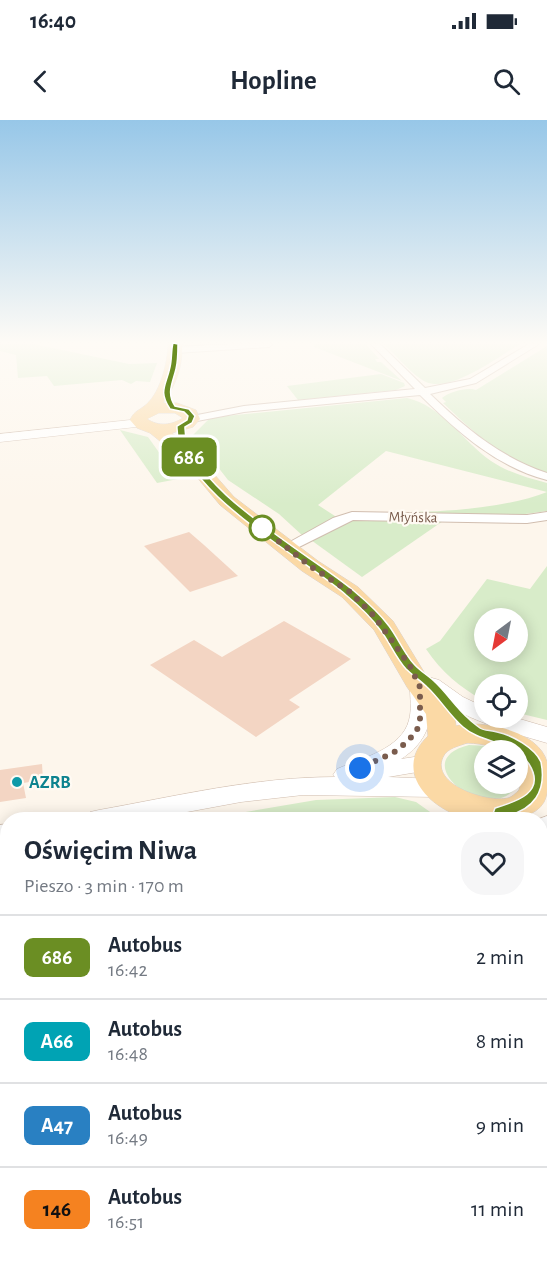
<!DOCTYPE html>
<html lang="pl">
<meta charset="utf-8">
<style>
:root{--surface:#fff;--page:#f6f6f7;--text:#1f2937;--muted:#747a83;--line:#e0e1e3}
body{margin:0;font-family:"Alegreya Sans",sans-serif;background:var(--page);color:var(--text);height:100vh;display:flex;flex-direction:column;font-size:22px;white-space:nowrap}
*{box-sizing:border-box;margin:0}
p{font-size:20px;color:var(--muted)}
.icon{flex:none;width:33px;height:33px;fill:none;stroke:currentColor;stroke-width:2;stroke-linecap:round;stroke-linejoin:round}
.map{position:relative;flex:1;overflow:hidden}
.drawer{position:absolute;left:0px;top:692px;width:548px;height:452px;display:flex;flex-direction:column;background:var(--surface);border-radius:24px 24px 0 0;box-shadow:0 3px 15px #0003}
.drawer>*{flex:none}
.badge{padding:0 12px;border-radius:9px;font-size:21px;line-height:39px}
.needle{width:39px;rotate:212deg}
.fabs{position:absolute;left:474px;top:488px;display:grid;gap:12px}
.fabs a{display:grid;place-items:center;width:54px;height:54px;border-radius:50%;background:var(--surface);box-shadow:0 3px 15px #0003;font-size:30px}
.you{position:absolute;width:30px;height:30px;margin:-15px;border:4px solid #fff;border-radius:50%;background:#1a73e8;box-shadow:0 0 0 9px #1a73e833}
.map>.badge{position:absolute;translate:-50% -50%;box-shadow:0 0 0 3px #fff}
.round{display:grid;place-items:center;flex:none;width:63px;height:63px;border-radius:24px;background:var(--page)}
.summary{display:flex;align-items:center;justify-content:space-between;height:102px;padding:0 24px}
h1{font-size:28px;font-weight:600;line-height:45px}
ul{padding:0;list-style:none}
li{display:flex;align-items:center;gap:18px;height:84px;padding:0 24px;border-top:2px solid var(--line)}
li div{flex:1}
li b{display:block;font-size:22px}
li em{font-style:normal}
li .badge{min-width:66px;font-weight:700;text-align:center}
.status{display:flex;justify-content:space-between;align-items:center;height:42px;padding:0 30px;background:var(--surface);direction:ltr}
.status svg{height:16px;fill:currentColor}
header{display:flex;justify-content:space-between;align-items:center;height:78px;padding:0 24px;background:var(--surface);font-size:27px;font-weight:600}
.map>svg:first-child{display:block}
.green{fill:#d8ecc9;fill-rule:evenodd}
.building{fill:#f3d5c3}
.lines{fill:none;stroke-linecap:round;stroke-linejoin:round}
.minor-casing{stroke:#d1beb0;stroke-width:2}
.tertiary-casing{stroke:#d1beb0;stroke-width:1}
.primary-casing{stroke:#dad1cd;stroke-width:1}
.minor{fill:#fff;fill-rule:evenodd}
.tertiary{fill:#fff;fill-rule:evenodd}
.primary{fill:#fbd9a5;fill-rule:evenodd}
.rail-casing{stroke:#b9a8c9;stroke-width:10}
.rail{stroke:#fffaf3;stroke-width:8;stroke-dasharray:22;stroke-linecap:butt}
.line{fill:#6b8e23;stroke:#fff;stroke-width:1.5}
.walk{stroke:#7a5c4d;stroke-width:6;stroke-dasharray:0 10.8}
.stop-dot{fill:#fff;stroke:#6b8e23;stroke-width:3}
.culture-dot{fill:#0f9aa8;stroke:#fffaf3;stroke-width:2}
.labels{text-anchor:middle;stroke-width:4.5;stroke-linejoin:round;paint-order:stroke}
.far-street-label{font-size:15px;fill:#7a5c4d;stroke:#fffaf3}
.culture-label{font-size:18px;font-weight:bold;fill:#0d838f;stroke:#fffaf3;text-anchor:start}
</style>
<div class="status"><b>16:40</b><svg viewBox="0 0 49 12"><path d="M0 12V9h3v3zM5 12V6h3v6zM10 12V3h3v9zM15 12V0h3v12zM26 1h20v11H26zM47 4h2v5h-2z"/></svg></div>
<header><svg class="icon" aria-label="back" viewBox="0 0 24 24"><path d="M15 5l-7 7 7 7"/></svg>Hopline<svg class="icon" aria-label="search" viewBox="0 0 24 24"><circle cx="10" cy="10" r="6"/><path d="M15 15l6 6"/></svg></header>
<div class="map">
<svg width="547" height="1142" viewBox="0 0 547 1142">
<rect width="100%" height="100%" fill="#fdf6ec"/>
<!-- green -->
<g class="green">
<polygon points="0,224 34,224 129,244 157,243 150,262 136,261 131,264 122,260 54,266 47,256 18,258 16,235 0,231"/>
<polygon points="314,224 366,224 379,239 375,239 377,242 381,242 402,261 314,227"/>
<path d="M384,224H520C498,237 451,273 426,262C413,256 395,234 384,224Z"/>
<path d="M547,226V353C498,336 480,318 443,283L446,282L442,278C449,272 467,267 476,270Z"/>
<polygon points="381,254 404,263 405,266 396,270 298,280 287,266"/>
<path d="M407,278C441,285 464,322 491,341C507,352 528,358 547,363V391L511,396L404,394L402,392C445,392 507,388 547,372L386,331L318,385L338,398L303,416L279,394L228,360L193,315L209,299L216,297Z"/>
<polygon points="120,310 148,317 178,359 157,363"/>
<polygon points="361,398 443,401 362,457 311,420 342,403"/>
<path d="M547,446V600L518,593V564H484V581C460,567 442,553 426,529L440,521L487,459L530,469ZM484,498H518V531H484Z"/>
<path d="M469,625L488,626L498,630H484V663H518V646L520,660C498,713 400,642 469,625Z"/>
<polygon points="395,677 416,682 440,699 204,699 316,680"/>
<polygon points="547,732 547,879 540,880 540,738"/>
<polygon points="7,733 7,795 0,798 0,734"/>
<polygon points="7,843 8,1102 0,1105 0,847"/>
</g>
<!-- building -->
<g class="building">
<polygon points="189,412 204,425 238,456 190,472 144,426"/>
<polygon points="284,501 351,539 289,580 300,587 256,617 150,545 194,520 222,537"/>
<polygon points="42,644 43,660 23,663 26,678 0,682 0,650"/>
</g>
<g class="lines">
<defs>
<g id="minor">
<polygon points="232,224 273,224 269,227 176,233 172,230 176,227"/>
<path d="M371,224H380L425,268L470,259L529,224H539L476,263L430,274C464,307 501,338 547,353V360C496,347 457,311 420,275L244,292L192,302L187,299L192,296L244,286L415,269Z"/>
<polygon points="352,392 527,395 547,392 547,400 527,403 353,400 291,431 281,431 279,428 333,398"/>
</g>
<g id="tertiary">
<polygon points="140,299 145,300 147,303 145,306 0,322 0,314"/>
<path d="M432,558L439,560L463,577L484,587V597H513L547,607V623C506,611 465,600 431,574C433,602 426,623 401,639L427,635L435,637L439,643L435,649L388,657L436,659L444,662L448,668L444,674L436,677L303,675L241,682L149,699H87L90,692L99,690C177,676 255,657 335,657L333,655L337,649C360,639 402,629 409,600C412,590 410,578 410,567L413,562Z"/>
<polygon points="547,696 547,718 540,721 539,699"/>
<polygon points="8,704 8,724 0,725 0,705"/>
</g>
<g id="primary">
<path d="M168,224H182C183,246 176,265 163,283H177L196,290L200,299L193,307L172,313L193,330L234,377L318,441L358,467L393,501L430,562L454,593L456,606C482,599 539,611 547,642C547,650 547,661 547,670C547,707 478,704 454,694C420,679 397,646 428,616L426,594L407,567L374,510L342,477L302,451L220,385L181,338L150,313L137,308L130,300C134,292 136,292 143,287C160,276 168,242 168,224ZM159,293H175L183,298C172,305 159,307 147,299ZM467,623C485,623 500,630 518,630C518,644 524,656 519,670C516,673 512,677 508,678C488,683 430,665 443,637C447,628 459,626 467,623Z"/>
<polygon points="8,803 8,835 0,838 0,806"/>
</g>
</defs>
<!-- minor casing -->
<use href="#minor" class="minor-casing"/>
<!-- tertiary casing -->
<use href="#tertiary" class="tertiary-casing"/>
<!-- primary casing -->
<use href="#primary" class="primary-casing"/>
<!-- minor -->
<use href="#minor" class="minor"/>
<!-- tertiary -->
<use href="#tertiary" class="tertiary"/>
<!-- primary -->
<use href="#primary" class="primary"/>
<defs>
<g id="rail">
<polyline points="540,896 547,894"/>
<polyline points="540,921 547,919"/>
<polyline points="540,943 547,941"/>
<polyline points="540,966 547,964"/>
<polyline points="540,991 547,989"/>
<polyline points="540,1017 547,1014"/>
<polyline points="540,1027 547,1026"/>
<polyline points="540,1042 547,1040"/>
<polyline points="540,1070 547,1067"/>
<polyline points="540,1099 547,1097"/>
<polyline points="540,1128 547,1126"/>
<polyline points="0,1134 8,1131"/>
<polyline points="26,1142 48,1136"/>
<polyline points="121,1142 143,1136"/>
<polyline points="213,1142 234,1136"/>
<polyline points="304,1142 325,1136"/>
<polyline points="407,1142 427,1136"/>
<polyline points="497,1142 517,1136"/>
</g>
</defs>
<!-- rail casing -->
<use href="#rail" class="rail-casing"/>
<!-- rail -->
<use href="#rail" class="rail"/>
</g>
<!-- sky -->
<linearGradient id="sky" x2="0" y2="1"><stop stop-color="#97c7e8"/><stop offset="0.58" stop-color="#fefbf6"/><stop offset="1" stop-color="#fefbf6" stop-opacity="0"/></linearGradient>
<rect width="547" height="384" fill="url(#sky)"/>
<!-- line -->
<path class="line" d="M173,223L178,224C178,232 178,241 176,249C173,262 166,273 175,286L189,289L195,296L192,303L185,307C183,366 312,435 354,471C366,481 380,494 389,506C398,518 404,533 414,544C420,551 429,556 435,562C447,573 456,588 469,599C472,602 476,605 480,608C484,611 491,610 497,612C512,615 535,628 541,642C547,672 533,690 506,696L503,703H493L491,699L495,688C515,682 547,673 529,644C513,620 482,624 463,607C449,595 440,579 427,567C420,560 412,555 406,549C396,538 390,523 381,511C372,498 358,485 346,475C304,438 174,368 177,306L187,300L188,296L184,292L170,289C158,271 166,266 170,247C172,239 171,230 173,223Z"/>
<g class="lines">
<!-- walk -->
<polyline class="walk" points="262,408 310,446 350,472 374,496 410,546 420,567 420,599 417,610 408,621 393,633 360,648"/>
</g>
<!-- markers -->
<circle class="stop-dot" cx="262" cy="408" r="12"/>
<circle class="culture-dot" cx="17" cy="662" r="6"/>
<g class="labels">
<!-- far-street labels -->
<g class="far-street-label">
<text transform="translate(413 397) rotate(1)" y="5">Młyńska</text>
</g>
<!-- culture labels -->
<g class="culture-label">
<text x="29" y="668">AZRB</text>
</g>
</g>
</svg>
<div class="fabs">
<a><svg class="needle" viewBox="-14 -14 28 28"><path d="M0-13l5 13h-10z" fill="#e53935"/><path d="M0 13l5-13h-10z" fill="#747a83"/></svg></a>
<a><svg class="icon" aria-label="locate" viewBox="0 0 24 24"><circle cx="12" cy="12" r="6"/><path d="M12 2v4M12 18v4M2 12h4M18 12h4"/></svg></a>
<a><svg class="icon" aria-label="layers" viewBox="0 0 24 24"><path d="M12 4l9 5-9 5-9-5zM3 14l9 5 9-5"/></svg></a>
</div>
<div class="you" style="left:360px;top:648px"></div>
<b class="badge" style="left:189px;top:337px;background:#6b8e23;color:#fff">686</b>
<section class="drawer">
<div class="summary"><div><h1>Oświęcim Niwa</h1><p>Pieszo · 3 min · 170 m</p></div><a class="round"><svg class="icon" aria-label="heart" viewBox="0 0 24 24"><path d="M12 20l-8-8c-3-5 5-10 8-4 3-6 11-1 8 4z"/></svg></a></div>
<ul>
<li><span class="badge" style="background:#6b8e23;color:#fff">686</span><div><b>Autobus</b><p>16:42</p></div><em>2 min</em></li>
<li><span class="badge" style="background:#00a3b4;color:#fff">A66</span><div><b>Autobus</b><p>16:48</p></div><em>8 min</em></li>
<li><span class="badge" style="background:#2980c2;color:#fff">A47</span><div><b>Autobus</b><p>16:49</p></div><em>9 min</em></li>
<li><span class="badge" style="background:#f58220;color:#111">146</span><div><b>Autobus</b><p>16:51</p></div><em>11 min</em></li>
</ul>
</section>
</div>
